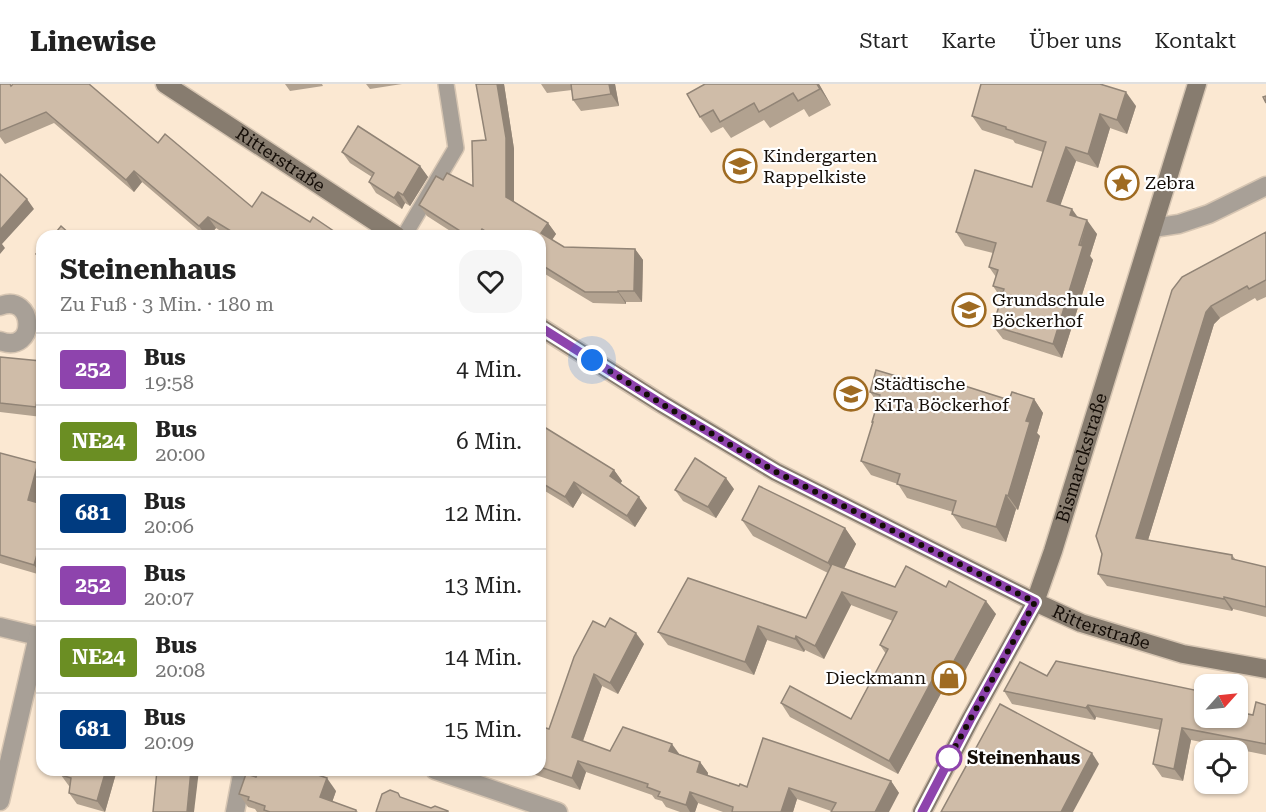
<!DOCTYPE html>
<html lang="de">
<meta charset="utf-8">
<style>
:root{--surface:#fff;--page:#f6f6f6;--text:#222;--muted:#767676;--line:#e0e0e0}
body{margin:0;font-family:"Roboto Serif",serif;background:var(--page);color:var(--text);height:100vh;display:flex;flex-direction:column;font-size:22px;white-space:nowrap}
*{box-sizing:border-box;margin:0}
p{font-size:20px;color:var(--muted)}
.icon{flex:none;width:33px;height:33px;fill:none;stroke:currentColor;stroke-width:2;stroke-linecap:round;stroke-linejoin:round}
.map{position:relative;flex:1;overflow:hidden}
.side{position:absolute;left:36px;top:146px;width:510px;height:546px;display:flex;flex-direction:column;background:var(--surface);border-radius:18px;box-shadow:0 2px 4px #0004}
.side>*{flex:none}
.badge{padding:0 12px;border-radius:4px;font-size:21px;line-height:39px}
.needle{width:39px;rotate:63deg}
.buttons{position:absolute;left:1194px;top:590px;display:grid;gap:12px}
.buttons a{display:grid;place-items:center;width:54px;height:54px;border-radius:12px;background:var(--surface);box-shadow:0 2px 4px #0004;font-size:30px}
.you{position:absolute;width:30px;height:30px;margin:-15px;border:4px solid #fff;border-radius:50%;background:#1a73e8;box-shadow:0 0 0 9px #1a73e833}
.map>.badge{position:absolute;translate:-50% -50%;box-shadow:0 0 0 3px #fff}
.round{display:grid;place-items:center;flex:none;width:63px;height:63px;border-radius:18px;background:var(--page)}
.head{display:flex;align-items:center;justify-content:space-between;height:102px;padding:0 24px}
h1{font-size:28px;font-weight:700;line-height:45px}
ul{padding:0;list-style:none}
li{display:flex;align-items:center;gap:18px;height:72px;padding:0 24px;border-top:2px solid var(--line)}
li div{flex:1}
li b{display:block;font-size:22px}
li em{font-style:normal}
li .badge{min-width:66px;font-weight:700;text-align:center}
header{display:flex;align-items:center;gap:36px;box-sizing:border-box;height:84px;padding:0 30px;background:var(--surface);border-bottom:2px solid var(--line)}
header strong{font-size:28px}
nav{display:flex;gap:33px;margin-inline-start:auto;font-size:21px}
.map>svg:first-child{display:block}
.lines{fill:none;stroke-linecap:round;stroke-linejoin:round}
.lane-casing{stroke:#d6c5b2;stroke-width:18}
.street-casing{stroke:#d6c5b2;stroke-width:21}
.secondary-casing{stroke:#d6c5b2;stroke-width:21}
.lane{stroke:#a8a097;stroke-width:15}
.street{stroke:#a8a097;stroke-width:18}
.secondary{stroke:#877c6f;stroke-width:18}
.wall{fill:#b2a290}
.shaded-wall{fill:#918476}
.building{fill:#cfbca8;stroke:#918476;stroke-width:1.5}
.line-casing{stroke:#fff;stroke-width:14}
.line{stroke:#8e44ad;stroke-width:9}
.walk{stroke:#140d07;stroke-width:6;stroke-dasharray:0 10.8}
.stop-dot{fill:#fff;stroke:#8e44ad;stroke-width:3}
.labels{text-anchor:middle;stroke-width:4.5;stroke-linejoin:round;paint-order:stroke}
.poi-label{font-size:18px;fill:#140d07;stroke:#fff;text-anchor:start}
.street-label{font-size:18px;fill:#140d07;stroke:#fff}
.stop-label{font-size:18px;font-weight:bold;fill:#140d07;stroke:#fff;text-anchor:start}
</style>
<header>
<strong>Linewise</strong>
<nav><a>Start</a><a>Karte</a><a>Über uns</a><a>Kontakt</a></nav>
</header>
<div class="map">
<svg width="1266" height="728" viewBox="0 0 1266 728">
<rect width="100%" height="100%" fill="#fbe8d2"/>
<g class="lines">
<defs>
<polyline id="lane" points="404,152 456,64 446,0"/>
<g id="street">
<polyline points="1153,144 1179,140 1209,130 1266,102"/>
<path d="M0,222C35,208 38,271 0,257"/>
<polyline points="0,543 42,553"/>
<polyline points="435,686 558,728"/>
<polyline points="0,717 38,552"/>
<polyline points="235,728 243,686"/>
</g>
<g id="secondary">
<path id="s1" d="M165,0L397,152"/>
<path id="s2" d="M540,243L662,320L776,388L1035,518L1081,539L1183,570L1266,585"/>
<path id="s3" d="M922,728L971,634L1035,518L1053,467L1197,0"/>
</g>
</defs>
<!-- lane casing -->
<use href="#lane" class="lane-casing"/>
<!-- street casing -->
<use href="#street" class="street-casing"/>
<!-- secondary casing -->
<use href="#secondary" class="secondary-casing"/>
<!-- lane -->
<use href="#lane" class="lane"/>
<!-- street -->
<use href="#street" class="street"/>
<!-- secondary -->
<use href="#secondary" class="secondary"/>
</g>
<!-- wall -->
<g class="wall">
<polygon points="0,0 158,59 252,123 310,138 341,152 228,152 216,144 209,152 205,152 142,98 134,108 54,39 5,60 0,53"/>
<polygon points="285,0 322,0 323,2 290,7"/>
<polygon points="366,0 402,0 370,5"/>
<polygon points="476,0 504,0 514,65 514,118 548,139 556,150 552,156 564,163 635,165 643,176 642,218 626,218 626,220 593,219 540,187 540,152 458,152 427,132 419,121 443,96 473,102 486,56"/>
<polygon points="541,0 615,0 619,22 581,27 573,16 572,6 547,9"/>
<polygon points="705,0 819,0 831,21 809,33 804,25 770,44 764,36 731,54 723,43 711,49 700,33"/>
<polygon points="1136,22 1127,50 1110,44 1098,84 1076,77 1060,121 1077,133 1097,150 1090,172 1093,176 1062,274 1003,255 993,242 1001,214 993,202 996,193 989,183 993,169 965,162 956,148 1032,103 1043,68 1015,59 1013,56 982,46 972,32"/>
<polygon points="342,68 420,82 428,93 410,122 405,119 402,125 376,109 369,98 372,93 350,79"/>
<polygon points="1266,148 1266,213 1257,217 1255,214 1220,234 1214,240 1148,456 1232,471 1236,476 1266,483 1266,533 1233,525 1232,527 1107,502 1098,490 1182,193"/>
<polygon points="0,273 41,277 42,279 42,333 0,328"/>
<polygon points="943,306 1009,316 1034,315 1043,329 1037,349 1040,352 1018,426 1016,425 1006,458 962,444 952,430 953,428 907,414 898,400 871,391 861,377 873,339 872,338 878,319 870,308"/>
<polygon points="540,343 614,386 622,397 620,400 647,424 635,443 582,409 573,424 540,404"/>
<polygon points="0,369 38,379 42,385 42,398 37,418 41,491 0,479"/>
<polygon points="734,405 716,434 683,417 675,406"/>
<polygon points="742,436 845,444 856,460 844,484 895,503 996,530 956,603 947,598 898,690 790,633 781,619 851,635 886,570 880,561 893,537 851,521 824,575 805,566 804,568 767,556 754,591 668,561 658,548 806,534 828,489 753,452"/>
<polygon points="605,543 644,560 618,610 602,602 583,657 610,667 679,670 700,678 708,689 708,692 739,702 891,697 899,709 831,727 797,715 793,728 723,728 698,719 695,728 680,728 666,723 662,717 655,715 652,711 586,688 580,706 521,686 540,686 540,642 549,645"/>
<polygon points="1047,592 1204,633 1253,631 1266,621 1266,671 1191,656 1183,697 1162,693 1153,680 1160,646 1096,633 1095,636 1012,620 1004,607"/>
<polygon points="117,686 105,728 77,720 69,709 70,702 69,702 61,691"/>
<polygon points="256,693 336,707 332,718 356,726 358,728 257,728 255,725 248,723 239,710"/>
</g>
<!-- shaded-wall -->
<g class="shaded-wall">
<polygon points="497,0 504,0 514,65 514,124 506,113"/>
<polygon points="609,0 615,0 619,22 611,10"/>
<polygon points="817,0 819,0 831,21 820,5"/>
<polygon points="1126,8 1136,22 1127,50 1117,36"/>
<polygon points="1100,30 1110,44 1098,84 1088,70"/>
<polygon points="1066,63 1076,77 1057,131 1047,117"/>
<polygon points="420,82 428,93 410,122 403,111"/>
<polygon points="134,87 142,98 134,108 126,96"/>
<polygon points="398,108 405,119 402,125 394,114"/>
<polygon points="27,115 34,125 2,160 5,164 0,170 0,146"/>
<polygon points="1072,125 1082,139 1070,131"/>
<polygon points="208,133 216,144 209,152 206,152 199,142"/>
<polygon points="1087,136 1097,150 1090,172 1093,176 1062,274 1053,260"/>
<polygon points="548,139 556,150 549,160 541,149"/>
<polygon points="482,145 487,152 478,152"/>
<polygon points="635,165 643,176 642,218 634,207"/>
<polygon points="618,207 626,218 626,220 618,208"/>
<polygon points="1211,222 1220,234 1214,240 1145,466 1136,454 1206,228"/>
<polygon points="38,306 42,312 42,331 36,323"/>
<polygon points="1034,315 1043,329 1037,349 1040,352 1018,426 1008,412 1026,337"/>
<polygon points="38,379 42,385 42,398 34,426 28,416"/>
<polygon points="614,386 622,397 618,403 610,392"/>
<polygon points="726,394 734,405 716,434 708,423"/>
<polygon points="574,398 582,409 573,424 565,413"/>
<polygon points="1006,411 1016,425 1006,458 996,443"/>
<polygon points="639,413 647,424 635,443 627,432"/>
<polygon points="845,444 856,460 839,495 828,479"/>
<polygon points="42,453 42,488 41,491 34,481"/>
<polygon points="842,508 851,521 824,575 815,562"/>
<polygon points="1224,513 1233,525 1232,527 1224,515"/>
<polygon points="986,517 996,530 956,603 947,590"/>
<polygon points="758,542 767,556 754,591 745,578"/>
<polygon points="636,549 644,560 618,610 610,599"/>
<polygon points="796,552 805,566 804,568 795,555"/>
<polygon points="938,585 947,598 898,690 889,677"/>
<polygon points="594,590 602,602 580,665 572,653"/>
<polygon points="1088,621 1096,633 1095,636 1086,624"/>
<polygon points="1182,644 1191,656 1183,697 1174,685"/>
<polygon points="672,660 680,671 669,667"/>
<polygon points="1092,669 1099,680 1073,728 1061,728"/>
<polygon points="578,677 586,688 580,706 572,694"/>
<polygon points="700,678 708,689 705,699 697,688"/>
<polygon points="106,686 117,686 105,728 97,717"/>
<polygon points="191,686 199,686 194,728 187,728"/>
<polygon points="327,694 336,707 329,727 320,713"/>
<polygon points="891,697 899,709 889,728 875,728"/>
<polygon points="789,704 797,715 793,728 781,728"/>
<polygon points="690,708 698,719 695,728 690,728 686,721"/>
</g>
<!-- building -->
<g class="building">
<polygon points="0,0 10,0 11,2 13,0 89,0 158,59 165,50 252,123 262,108 310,138 313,133 341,152 239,152 208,133 199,142 134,87 126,96 46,28 0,47"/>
<polygon points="476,0 497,0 506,54 506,113 548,139 541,149 564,163 635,165 634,207 618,207 618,208 585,208 540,180 540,152 493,152 482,145 478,152 468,152 419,121 436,92 443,96 447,89 473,102 472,57 486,56"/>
<polygon points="571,0 609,0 611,10 573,16"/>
<polygon points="705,0 817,0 820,5 798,17 793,9 759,28 754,19 720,38 713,26 700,33 687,10"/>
<polygon points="981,0 1100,0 1126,8 1117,36 1100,30 1088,70 1066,63 1047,117 1072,125 1070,131 1087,136 1079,161 1083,162 1053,260 993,242 1004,205 993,202 998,186 989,183 996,159 956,148 975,86 1032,103 1046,58 1006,45 1006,43 972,32"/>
<polygon points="1266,12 1266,19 1263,13"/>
<polygon points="358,42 420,82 403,111 398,108 394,114 369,98 374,89 342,68"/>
<polygon points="0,90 27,115 0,146"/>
<polygon points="61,142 72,152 53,152"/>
<polygon points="1266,148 1266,196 1249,205 1247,202 1211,222 1206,228 1136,454 1232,471 1232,475 1266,483 1266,523 1224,513 1224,515 1098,490 1102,470 1096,452 1172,206 1182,193"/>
<polygon points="42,163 42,176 36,170"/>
<polygon points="0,273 41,277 40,284 42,284 42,306 38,306 36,323 0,319"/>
<polygon points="876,286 943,306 946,296 1009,316 1012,308 1034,315 1026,337 1030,338 1008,412 1006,411 996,443 952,430 956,417 897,400 900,390 861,377 873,338 872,338 880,311 870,308"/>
<polygon points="541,341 614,386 610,392 639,413 627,432 574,398 565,413 540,398 540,343"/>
<polygon points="0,369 38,379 28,416 42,420 42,453 34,481 0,471"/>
<polygon points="695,374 726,394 708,423 675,406"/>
<polygon points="759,402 845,444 828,479 742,436"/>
<polygon points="832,480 895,503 906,482 946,503 949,497 986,517 947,590 938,585 889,677 781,619 790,602 851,635 888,565 880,561 897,528 842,508 815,562 796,552 795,555 758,542 745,578 658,548 688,494 806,534"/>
<polygon points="610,534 636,549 610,599 594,590 572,653 610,667 623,643 672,660 669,667 700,678 697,688 739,702 740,700 747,703 763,654 891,697 875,728 831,728 836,719 789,704 781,728 732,728 733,723 690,708 686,721 658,712 660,708 647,703 648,700 578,677 572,694 540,683 540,642 549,645 574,573 593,537 605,543"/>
<polygon points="1056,577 1204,608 1204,633 1238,633 1238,628 1253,631 1256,618 1266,621 1266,660 1182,644 1174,685 1153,680 1162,635 1088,621 1086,624 1004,607 1020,578 1047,592"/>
<polygon points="1000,620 1092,669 1061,728 941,728"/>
<polygon points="63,686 106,686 97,717 69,709 71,694 61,691"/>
<polygon points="157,686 191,686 187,728 153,728"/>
<polygon points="259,686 303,686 327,694 320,713 356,726 356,728 270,728 264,726 265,722 248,716 249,713 239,710 246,690 256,693"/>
<polygon points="390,706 398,709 400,713 431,724 435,722 448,727 448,728 376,728 382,710"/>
</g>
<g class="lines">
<defs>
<polyline id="line" points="540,243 662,320 776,388 1035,518 971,634 922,728"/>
</defs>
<!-- line casing -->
<use href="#line" class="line-casing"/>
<!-- line -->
<use href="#line" class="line"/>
<!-- walk -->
<polyline class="walk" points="592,276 662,320 776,388 1035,518 949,674"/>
</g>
<!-- icons -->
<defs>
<symbol id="school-ring" viewBox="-11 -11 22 22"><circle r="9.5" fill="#fff" stroke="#9f6b22" stroke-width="1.5"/><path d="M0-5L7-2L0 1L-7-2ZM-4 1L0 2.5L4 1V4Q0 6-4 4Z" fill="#9f6b22"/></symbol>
<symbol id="sight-ring" viewBox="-11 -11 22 22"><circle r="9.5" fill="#fff" stroke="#9f6b22" stroke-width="1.5"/><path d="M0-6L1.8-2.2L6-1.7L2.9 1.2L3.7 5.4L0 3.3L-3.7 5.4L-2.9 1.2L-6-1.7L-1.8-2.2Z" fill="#9f6b22"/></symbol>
<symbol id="shop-ring" viewBox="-11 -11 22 22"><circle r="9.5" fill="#fff" stroke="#9f6b22" stroke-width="1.5"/><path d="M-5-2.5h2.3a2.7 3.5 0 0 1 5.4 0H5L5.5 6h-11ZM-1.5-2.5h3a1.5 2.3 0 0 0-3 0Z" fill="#9f6b22"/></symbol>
</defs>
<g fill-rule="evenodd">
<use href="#school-ring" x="721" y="63" width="38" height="38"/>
<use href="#sight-ring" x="1103" y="80" width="38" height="38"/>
<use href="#school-ring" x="950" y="207" width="38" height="38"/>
<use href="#school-ring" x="832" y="291" width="38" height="38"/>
<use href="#shop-ring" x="930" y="575" width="38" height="38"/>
</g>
<!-- markers -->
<circle class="stop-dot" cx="949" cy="674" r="12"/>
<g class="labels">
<!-- poi labels -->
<g class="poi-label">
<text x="763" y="78">Kindergarten<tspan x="763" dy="21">Rappelkiste</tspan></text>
<text x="1145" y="105">Zebra</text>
<text x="992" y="222">Grundschule<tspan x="992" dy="21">Böckerhof</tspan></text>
<text x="874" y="306">Städtische<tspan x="874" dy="21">KiTa Böckerhof</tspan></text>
<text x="926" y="600" text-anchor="end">Dieckmann</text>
</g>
<!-- street labels -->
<g class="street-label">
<text dy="6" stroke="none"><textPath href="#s1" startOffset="138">Ritterstraße</textPath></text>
<text dy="6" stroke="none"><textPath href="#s3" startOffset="390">Bismarckstraße</textPath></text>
<text dy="6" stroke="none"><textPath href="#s2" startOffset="638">Ritterstraße</textPath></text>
</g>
<!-- stop labels -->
<g class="stop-label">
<text x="967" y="680">Steinenhaus</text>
</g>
</g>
</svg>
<div class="buttons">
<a><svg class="needle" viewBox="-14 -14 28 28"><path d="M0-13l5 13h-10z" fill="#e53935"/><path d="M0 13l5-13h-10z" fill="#767676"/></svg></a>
<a><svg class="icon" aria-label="locate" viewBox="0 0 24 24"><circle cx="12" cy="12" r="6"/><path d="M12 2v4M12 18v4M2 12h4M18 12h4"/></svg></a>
</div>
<div class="you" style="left:592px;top:276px"></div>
<section class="side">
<div class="head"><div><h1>Steinenhaus</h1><p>Zu Fuß · 3 Min. · 180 m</p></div><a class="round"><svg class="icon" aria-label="heart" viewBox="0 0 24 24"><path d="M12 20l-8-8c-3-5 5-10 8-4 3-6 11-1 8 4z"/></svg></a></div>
<ul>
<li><span class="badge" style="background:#8e44ad;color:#fff">252</span><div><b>Bus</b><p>19:58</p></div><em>4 Min.</em></li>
<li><span class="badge" style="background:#6b8e23;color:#fff">NE24</span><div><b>Bus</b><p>20:00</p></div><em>6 Min.</em></li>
<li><span class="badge" style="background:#003b80;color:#fff">681</span><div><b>Bus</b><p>20:06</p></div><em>12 Min.</em></li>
<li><span class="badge" style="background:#8e44ad;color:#fff">252</span><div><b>Bus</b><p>20:07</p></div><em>13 Min.</em></li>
<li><span class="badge" style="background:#6b8e23;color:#fff">NE24</span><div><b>Bus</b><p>20:08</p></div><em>14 Min.</em></li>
<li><span class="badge" style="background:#003b80;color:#fff">681</span><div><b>Bus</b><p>20:09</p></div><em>15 Min.</em></li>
</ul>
</section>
</div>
